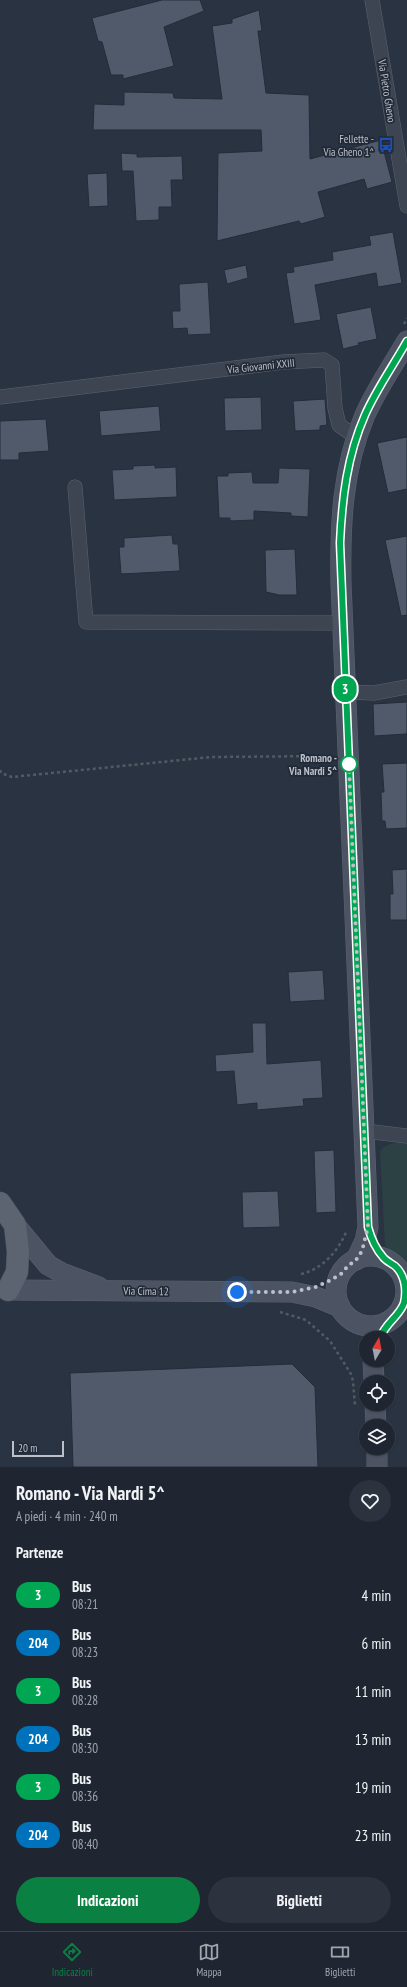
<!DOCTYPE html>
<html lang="it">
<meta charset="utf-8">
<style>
:root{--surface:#1f2632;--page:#2c323e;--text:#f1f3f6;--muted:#a1a5ac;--line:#3c434d;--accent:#0b8043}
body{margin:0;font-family:"PT Sans Narrow",sans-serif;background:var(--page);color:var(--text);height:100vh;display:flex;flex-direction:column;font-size:15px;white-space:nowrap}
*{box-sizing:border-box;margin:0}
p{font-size:13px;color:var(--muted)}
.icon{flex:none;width:22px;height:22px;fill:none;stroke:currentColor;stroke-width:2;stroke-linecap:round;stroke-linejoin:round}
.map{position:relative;height:1467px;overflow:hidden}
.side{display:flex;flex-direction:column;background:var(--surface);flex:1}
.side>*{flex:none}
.badge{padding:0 8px;border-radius:13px;font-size:14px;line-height:26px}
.needle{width:26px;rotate:10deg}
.fabs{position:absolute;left:359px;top:1331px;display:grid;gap:8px}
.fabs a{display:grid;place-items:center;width:36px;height:36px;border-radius:50%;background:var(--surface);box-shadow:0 1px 3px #0004,0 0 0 1px var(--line);font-size:20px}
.scale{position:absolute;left:12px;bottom:10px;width:52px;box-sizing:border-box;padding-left:4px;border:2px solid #bbc0cb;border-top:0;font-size:11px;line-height:14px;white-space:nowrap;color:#bbc0cb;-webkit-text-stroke:3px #222a37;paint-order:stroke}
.you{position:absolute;width:20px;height:20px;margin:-10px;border:3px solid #fff;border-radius:50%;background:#1a73e8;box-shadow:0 0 0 6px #1a73e833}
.map>.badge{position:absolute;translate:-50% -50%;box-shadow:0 0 0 2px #fff}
h2{padding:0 16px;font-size:15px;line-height:36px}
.round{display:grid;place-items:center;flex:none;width:42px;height:42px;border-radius:21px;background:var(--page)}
.overview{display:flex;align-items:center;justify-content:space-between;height:68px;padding:0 16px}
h1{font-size:19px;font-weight:700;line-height:30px}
.cta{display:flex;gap:8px;margin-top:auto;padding:8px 16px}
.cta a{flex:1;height:46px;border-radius:24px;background:var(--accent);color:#fff;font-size:16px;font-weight:700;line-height:46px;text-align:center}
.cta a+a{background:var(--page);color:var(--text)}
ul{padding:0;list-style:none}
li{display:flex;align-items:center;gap:12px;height:48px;padding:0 16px}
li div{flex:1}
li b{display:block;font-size:15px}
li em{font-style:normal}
li .badge{min-width:44px;font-weight:700;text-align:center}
.tabs{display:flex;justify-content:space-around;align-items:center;height:56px;border-top:1px solid var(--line);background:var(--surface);font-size:11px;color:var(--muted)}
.tabs a{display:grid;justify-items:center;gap:2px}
.tabs .active{color:var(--accent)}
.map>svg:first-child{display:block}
.green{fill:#2c4144}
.building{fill:#505a6a;stroke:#242c39}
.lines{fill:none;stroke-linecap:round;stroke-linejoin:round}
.minor-casing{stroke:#5c636f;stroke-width:15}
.tertiary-casing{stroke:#5c636f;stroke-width:19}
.secondary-casing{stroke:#5c636f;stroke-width:21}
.primary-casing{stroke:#474e5b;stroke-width:23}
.path{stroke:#4c5e62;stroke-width:2.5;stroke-dasharray:3 3;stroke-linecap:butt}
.minor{stroke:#3d4552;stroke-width:14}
.tertiary{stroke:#3d4552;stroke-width:18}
.secondary{stroke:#4c5464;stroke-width:20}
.primary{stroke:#5c6471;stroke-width:22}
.line-casing{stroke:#fff;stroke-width:9}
.line{stroke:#00a651;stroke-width:6}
.walk{stroke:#bbc0cb;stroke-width:4;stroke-dasharray:0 7.2}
.stop-dot{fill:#fff;stroke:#00a651;stroke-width:2}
.labels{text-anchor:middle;stroke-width:3.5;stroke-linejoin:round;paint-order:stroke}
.street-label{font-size:11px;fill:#bbc0cb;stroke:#222a37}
.poi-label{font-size:11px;fill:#bbc0cb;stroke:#222a37;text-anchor:end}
.stop-label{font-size:11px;font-weight:bold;fill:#bbc0cb;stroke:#222a37;text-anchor:end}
</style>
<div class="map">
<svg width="407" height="1467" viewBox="0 0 407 1467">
<rect width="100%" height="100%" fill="#293342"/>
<!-- green -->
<path class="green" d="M407,1142V1269L398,1257L385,1246L380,1151C386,1143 397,1142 407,1142Z"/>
<!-- building -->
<g class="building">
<polygon points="162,0 200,0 204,11 164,27 174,66 123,79 123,75 111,75 102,42 98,41 92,18"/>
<polygon points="259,10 262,31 258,31 266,93 309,95 310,159 381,140 392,182 367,189 364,179 318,192 325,217 301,224 299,221 217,241 218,153 262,151 261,130 93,130 94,104 124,105 124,92 173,93 174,98 222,99 212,26 232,23 232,19"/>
<polygon points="121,153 137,154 137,157 182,156 183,180 171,180 172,207 159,207 159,220 136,221 133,171 122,171"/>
<polygon points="107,173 108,206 89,207 87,174"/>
<polygon points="393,232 402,283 378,287 376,273 315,285 321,320 294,324 286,273 294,272 293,267 333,260 332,252 371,245 369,236"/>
<polygon points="246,265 248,278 227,284 224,270"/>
<polygon points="208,282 211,334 188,335 187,328 173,329 172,311 180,311 179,284"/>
<polygon points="371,307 377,339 358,343 359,345 343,349 336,314"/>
<polygon points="261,397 262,430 225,431 224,398"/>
<polygon points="325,399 327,425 320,426 320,430 295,431 293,401"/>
<polygon points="159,406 161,431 101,436 99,411"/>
<polygon points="46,419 49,451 19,453 19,460 0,460 0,421"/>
<polygon points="407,437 407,489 388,493 377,443"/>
<polygon points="155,465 155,468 176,467 177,497 114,500 112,470 133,469 133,466"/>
<polygon points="279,468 310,469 308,517 291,516 291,513 254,511 254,520 230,521 230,518 219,518 217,476 228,476 228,473 252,472 253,483 278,483"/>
<polygon points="172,535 173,544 178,544 180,571 121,574 119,547 124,547 124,538"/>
<polygon points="407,536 407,615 401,616 385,540"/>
<polygon points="295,549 297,595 279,595 266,592 265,550"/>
<polygon points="407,702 407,734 374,736 373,704"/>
<polygon points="407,763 407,828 386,829 385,821 382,821 381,792 384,792 382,764"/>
<polygon points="407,869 407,920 390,920 390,894 393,894 392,870"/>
<polygon points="323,970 325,1000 290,1002 288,972"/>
<polygon points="252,1023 266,1023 267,1064 321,1060 323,1098 303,1099 304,1106 257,1110 257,1103 237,1105 234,1071 216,1072 215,1055 253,1052"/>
<polygon points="334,1150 336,1212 316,1213 314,1151"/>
<polygon points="278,1191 280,1227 243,1228 242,1192"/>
<polygon points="292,1364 315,1387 318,1467 73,1467 70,1373"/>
</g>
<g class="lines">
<defs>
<g id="minor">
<polyline points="372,0 407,206"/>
<polyline points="0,397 283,362 324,360 332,365 335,408 339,425 356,437"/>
<polyline points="75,487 86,622 343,623"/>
<polyline points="345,692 374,693 407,687"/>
<polyline points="365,1131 407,1136"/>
</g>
<g id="tertiary">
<polyline points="404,1280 407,1282"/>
<polyline points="404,1303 407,1302"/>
</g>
<g id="secondary">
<polyline points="15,1225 48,1265 62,1273 99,1287"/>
<circle cx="371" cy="1291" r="35"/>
<path d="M356,1260L365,1241L368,1227L341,583C340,525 342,469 365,415C376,390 393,365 407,341"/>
<polyline points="8,1290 292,1292 316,1297 340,1307"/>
<polyline points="373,1360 374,1382"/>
<polyline points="375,1404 376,1426"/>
<polyline points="377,1448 377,1467"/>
</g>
<polyline id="primary" points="0,1203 15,1225 18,1252 17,1272 8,1290"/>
</defs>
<!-- minor casing -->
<use href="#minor" class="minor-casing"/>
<!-- tertiary casing -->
<use href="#tertiary" class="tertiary-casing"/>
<!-- secondary casing -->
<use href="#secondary" class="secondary-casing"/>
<!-- primary casing -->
<use href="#primary" class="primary-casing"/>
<!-- path -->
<g class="path">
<polyline points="404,324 407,318"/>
<polyline points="0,770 1,773 12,777 211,757 330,756"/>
<path d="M301,1274C323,1269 339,1250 347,1230"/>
<polyline points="280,1312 306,1320 330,1341 351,1374 353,1381 355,1406"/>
</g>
<!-- minor -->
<use href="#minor" class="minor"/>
<!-- tertiary -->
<use href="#tertiary" class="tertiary"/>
<!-- secondary -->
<use href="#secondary" class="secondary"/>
<!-- primary -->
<use href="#primary" class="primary"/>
</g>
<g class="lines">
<defs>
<path id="line" d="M380,1338C386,1322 399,1317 404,1303C407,1290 405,1275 395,1266C391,1263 386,1261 383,1257C375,1248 371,1238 368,1227L340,543C342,499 347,456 365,415C376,390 393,366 407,341"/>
</defs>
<!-- line casing -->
<use href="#line" class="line-casing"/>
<!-- line -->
<use href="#line" class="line"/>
<!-- walk -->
<polyline class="walk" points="237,1292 292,1292 316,1287 329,1281 341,1274 348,1266 356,1260 362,1251 368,1227 349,764"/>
</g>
<!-- icons -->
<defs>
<symbol id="bus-bare" viewBox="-9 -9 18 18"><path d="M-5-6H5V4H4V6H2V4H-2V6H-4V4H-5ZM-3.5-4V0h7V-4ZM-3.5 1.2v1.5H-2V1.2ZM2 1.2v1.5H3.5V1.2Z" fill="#1a4fb4" stroke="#222a37" stroke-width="2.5" paint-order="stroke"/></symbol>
</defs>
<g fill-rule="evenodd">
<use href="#bus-bare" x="375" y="134" width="22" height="22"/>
</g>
<!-- markers -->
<circle class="stop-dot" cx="349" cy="764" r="8"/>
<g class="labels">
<!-- street labels -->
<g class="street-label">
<text transform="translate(387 91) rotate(81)" y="4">Via Pietro Gheno</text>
<text transform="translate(261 366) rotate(-6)" y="4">Via Giovanni XXIII</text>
<text transform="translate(146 1291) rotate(1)" y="4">Via Cima 12</text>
</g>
<!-- poi labels -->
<g class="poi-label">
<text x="374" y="143">Fellette -<tspan x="374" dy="13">Via Gheno 1^</tspan></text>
</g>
<!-- stop labels -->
<g class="stop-label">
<text x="337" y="762">Romano -<tspan x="337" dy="13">Via Nardi 5^</tspan></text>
</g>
</g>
</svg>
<div class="fabs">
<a><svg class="needle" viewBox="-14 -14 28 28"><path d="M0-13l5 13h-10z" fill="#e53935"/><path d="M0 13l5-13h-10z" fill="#a1a5ac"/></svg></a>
<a><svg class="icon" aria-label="locate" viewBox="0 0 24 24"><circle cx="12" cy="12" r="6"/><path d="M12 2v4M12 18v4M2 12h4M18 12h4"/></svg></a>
<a><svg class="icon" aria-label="layers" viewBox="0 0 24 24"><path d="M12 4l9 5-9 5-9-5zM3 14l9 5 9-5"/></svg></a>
</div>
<div class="scale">20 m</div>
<div class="you" style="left:237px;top:1292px"></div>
<b class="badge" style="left:345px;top:689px;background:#00a651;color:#fff">3</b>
</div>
<section class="side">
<div class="overview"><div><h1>Romano - Via Nardi 5^</h1><p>A piedi · 4 min · 240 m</p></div><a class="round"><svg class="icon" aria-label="heart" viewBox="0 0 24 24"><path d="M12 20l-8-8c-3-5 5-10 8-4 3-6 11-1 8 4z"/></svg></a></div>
<h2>Partenze</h2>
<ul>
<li><span class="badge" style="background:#00a651;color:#fff">3</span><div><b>Bus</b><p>08:21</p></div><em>4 min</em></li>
<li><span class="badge" style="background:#0072bc;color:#fff">204</span><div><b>Bus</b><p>08:23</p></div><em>6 min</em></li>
<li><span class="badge" style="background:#00a651;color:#fff">3</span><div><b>Bus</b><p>08:28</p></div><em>11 min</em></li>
<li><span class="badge" style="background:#0072bc;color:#fff">204</span><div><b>Bus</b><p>08:30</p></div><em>13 min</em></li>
<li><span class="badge" style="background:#00a651;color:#fff">3</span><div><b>Bus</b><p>08:36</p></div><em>19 min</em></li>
<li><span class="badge" style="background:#0072bc;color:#fff">204</span><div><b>Bus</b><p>08:40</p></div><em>23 min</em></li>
</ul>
<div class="cta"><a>Indicazioni</a><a>Biglietti</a></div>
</section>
<nav class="tabs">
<a class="active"><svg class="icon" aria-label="directions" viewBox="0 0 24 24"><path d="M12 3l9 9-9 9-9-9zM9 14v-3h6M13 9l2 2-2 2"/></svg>Indicazioni</a>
<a><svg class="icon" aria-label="map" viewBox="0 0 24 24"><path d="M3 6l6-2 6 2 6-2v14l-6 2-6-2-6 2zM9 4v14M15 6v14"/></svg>Mappa</a>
<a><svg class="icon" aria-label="tickets" viewBox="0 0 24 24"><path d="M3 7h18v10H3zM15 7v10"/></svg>Biglietti</a>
</nav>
